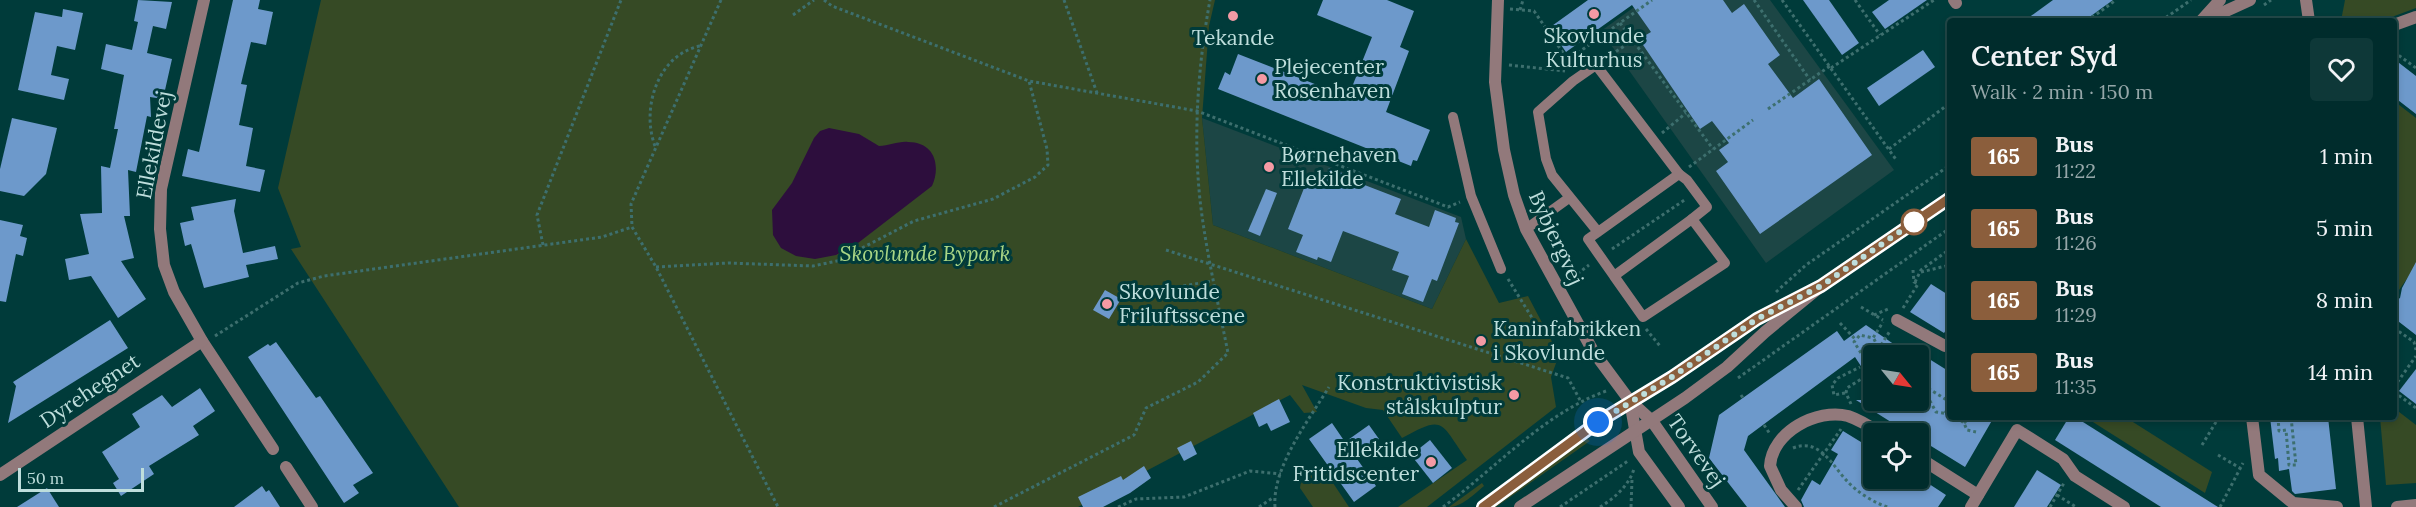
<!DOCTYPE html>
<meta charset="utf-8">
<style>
:root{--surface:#002c2c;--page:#0e3838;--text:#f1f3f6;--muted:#95a7a9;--line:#224848}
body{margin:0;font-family:Lora,serif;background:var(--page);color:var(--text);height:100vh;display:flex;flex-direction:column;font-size:22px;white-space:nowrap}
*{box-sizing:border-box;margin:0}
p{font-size:20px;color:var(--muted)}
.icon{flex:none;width:33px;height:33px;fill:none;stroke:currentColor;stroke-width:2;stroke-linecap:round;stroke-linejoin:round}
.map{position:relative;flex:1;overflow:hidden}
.sheet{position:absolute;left:1947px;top:18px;width:450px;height:402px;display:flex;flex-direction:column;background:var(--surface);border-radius:6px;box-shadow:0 3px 9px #0003,0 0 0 2px var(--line)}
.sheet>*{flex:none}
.badge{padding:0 12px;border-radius:4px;font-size:21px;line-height:39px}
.needle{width:39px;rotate:120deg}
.controls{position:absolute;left:1863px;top:345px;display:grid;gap:12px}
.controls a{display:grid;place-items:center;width:66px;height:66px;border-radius:6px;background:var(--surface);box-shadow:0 3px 9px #0003,0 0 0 2px var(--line);font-size:30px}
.scale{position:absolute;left:18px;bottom:15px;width:126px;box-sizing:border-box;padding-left:6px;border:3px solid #bededc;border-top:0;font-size:16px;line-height:21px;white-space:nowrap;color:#bededc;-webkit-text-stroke:4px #003b3a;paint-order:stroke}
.you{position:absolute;width:30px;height:30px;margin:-15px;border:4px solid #fff;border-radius:50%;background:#1a73e8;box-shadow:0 0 0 9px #1a73e833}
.map>.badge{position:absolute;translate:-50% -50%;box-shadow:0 0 0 3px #fff}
.round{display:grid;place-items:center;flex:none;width:63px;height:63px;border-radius:6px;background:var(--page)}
.overview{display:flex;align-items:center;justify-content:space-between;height:102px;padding:0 24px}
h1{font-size:28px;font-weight:600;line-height:45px}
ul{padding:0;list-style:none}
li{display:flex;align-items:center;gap:18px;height:72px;padding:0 24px}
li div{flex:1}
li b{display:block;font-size:22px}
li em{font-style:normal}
li .badge{min-width:66px;font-weight:700;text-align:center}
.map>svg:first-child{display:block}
.built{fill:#1c4645}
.green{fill:#364a25}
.water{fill:#2d0e3d}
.building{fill:#6d99cb}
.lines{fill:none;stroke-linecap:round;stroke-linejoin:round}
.path{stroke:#3d6f6e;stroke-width:3;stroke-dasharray:3 3;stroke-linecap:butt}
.service{stroke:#92797b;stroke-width:10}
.pedestrian{stroke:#92797b;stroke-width:12}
.minor{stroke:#92797b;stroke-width:12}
.tertiary{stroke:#92797b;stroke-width:12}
.line-casing{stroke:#fff;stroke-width:14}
.line{stroke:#8b5e3c;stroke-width:9}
.walk{stroke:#bededc;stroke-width:6;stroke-dasharray:0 10.8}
.poi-dot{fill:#f49aa4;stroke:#003b3a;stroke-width:2}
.stop-dot{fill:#fff;stroke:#8b5e3c;stroke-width:3}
.labels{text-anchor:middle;stroke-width:6;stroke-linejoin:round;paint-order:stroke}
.poi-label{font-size:21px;fill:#bededc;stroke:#003b3a;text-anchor:start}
.street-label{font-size:21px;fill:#bededc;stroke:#003b3a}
.park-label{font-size:21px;font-style:italic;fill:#a9d685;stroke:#003b3a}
</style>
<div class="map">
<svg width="2416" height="507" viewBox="0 0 2416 507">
<rect width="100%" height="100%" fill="#003b3a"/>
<!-- built -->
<g class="built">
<polygon points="1644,0 1770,0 1894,170 1766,263 1601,31"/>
<polygon points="1202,118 1461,217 1466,239 1432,309 1213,225"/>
</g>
<!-- green -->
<g class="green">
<path d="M321,0H1215L1209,26L1202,118L1213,225L1432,309L1466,239L1499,303L1528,296L1559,355L1551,377L1556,407L1427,507H1398L1467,460C1440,422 1445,414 1402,438L1383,410L1366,408L1302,385L1317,412L1304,413L1290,395L1078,507H459L291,249L301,247L278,188Z"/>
<polygon points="2345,0 2416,0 2416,8 2381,21 2341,21"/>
<polygon points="2394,101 2416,118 2416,266 2394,297"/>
<polygon points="2394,408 2416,425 2416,483 2386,485 2380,417 2394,417"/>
<polygon points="2085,417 2125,417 2212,472 2205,493"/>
<polygon points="1586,438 1590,441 1496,507 1491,507"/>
<polygon points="1319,469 1325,471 1349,507 1313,507 1300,488 1301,481"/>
<path d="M1482,483L1484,486C1474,494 1462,507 1449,507Z"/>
</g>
<!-- water -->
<path class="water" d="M829,128L859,134L879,146C889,146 899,141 908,142C935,142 941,166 932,186L858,243L836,255L815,259L796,256L781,248L773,235L772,210L792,183L814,138L820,131Z"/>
<!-- building -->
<g class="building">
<polygon points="138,0 172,2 166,29 153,26 147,53 172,59 163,99 150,97 151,117 147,116 136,172 128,170 130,216 124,216 134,258 121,261 146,299 118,318 91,276 69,280 65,259 89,254 80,214 102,213 101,166 110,168 118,129 114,129 124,75 101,69 106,44 132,50 138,22 134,21"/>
<polygon points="233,0 260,0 258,9 273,12 266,45 251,42 241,84 247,85 239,125 253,128 246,166 265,170 260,192 182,176 188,149 199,152"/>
<polygon points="1323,0 1387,0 1414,11 1400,47 1409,51 1386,112 1430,130 1417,161 1413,160 1411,166 1218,89 1225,72 1230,75 1238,54 1348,97 1372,37 1317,15"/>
<polygon points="1588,0 1723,0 1732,13 1744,4 1780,55 1768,64 1793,98 1819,79 1872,155 1760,234 1716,171 1728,162 1719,150 1729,143 1712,121 1700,129 1639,39 1651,32 1632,5 1566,52 1549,28"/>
<polygon points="1803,0 1829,0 1859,43 1842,55"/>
<polygon points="1889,0 1927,0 1885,29 1872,12"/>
<polygon points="2053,0 2113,0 2084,21 2024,21"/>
<polygon points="63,9 83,13 75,50 57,46 51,75 69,79 64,100 18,90 35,12 62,17"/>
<polygon points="1923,50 1935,67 1879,106 1867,88"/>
<polygon points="2394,59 2416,76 2416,114 2394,97"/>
<polygon points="12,118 57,128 46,174 24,196 0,191 0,169"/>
<polygon points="1329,168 1350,176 1349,179 1401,199 1395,214 1429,227 1435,210 1456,218 1455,222 1459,223 1437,281 1432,279 1423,302 1402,294 1409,276 1392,270 1399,252 1343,231 1331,262 1318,257 1317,260 1296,252 1303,235 1288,229 1308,178 1323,184"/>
<polygon points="1266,189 1277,193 1260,236 1248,231"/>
<polygon points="236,199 234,211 243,253 275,246 278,259 246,265 249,277 204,288 191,244 185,246 180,223 194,220 191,207"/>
<polygon points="0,220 23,225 20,236 27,238 23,256 16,254 6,302 0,301"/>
<polygon points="2416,262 2416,335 2394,318 2394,302 2400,298 2402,288"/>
<polygon points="1931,284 1950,296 1950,324 1944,333 1910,312"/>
<polygon points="1105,290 1121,299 1109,319 1093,310"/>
<polygon points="110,320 128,348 8,423 16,386 13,382"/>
<polygon points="1866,325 1911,356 1874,356 1874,386 1855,357 1748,436 1744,450 1785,507 1747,507 1709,458 1719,415 1837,331 1844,341"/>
<polygon points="276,342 316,398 320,396 373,473 353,485 359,493 344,503 248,357 268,344 270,346"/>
<polygon points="1918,352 1950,372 1950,417 1994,417 1965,467 1918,438 1918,434 1910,434 1856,400 1918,400"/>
<polygon points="2416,369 2416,404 2399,391"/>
<polygon points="200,388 215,411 193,426 199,435 149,466 154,474 121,496 113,483 119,479 102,452 140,427 132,414 162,395 172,407"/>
<polygon points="1279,399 1290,422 1271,431 1267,423 1259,427 1253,413"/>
<polygon points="2069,417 2075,417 2218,507 2161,507 2055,440"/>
<polygon points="2270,417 2328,417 2336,489 2295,494 2292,491 2289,469 2279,471 2278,458 2275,459"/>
<polygon points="1332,423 1345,442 1369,425 1379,439 1355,456 1376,486 1354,502 1309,439"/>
<polygon points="1843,431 1874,450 1874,478 1920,478 1946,495 1938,507 1804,507 1801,500 1812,480 1820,485 1838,454 1831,450"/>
<polygon points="1430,440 1452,468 1433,483 1411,455"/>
<polygon points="1191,441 1197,454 1184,461 1177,448"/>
<polygon points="1144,466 1151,478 1130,493 1103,507 1083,507 1078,497 1121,476 1123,480"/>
<polygon points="2037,470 2061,485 2047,507 2014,507"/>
<polygon points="262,486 266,492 269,490 280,507 234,507"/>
<polygon points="47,488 59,507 17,507"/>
</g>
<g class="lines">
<!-- path -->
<g class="path">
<polyline points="721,0 631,204 632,227 656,267 778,507"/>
<polyline points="824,0 832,6 1029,81 1197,111 1448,207 1460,202"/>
<polyline points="1064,0 1097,93"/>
<polyline points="1754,0 1810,80"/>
<polyline points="1782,0 1897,161"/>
<polyline points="1855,0 1880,35"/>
<polyline points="2264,5 2271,0"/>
<polyline points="1510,9 1534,11 1568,60 1570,69"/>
<polyline points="1520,10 1523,0"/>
<polyline points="793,15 814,0"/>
<polyline points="2087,21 2116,0"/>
<polyline points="2161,21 2191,0"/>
<polyline points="1620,23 1713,149"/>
<polyline points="2394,52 2416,68"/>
<polyline points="1606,58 1632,41"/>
<polyline points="1568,60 1652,0"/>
<polyline points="1509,65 1565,71"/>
<polyline points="1831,68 1934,0"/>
<polyline points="1768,109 1830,66"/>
<polyline points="1662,133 1686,113"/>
<path d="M655,146C641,109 657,55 700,46"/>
<polyline points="1889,149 1950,103"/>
<polyline points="1689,167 1753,120"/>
<polyline points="543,245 537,215 621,0"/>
<polyline points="1612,249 1686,199"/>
<polyline points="1166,250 1568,378 1580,400"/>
<polyline points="656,267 728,263 813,266 837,261 914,221 993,199 1035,177 1048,165 1047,149 1029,81"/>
<polyline points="1921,272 1950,265"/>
<polyline points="1508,279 1534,321"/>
<polyline points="1568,281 1589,265"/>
<polyline points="1915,282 1921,270 1950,249"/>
<polyline points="1776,292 1806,265 1950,165"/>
<polyline points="1136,294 1212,281"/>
<polyline points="1861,307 1883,320"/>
<polyline points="1903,308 1918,284 1914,282 1913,270"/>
<polyline points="1874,315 1888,309"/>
<polyline points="1840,323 1855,339"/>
<polyline points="2394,328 2414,342 2416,350"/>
<polyline points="1646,329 1660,346"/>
<polyline points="215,336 298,283 324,276 602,237 632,227"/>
<polyline points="1874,339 1882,356"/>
<polyline points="1881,345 1890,331"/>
<polyline points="1874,373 1854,342 1860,335 1873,338 1883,322"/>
<polyline points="1738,378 1950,228"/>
<polyline points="1918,382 1950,402"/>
<polyline points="2394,387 2416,356"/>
<polyline points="2394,392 2416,408"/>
<polyline points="1845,393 1834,395 1832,385 1838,378 1860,367"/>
<polyline points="1741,395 1743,398"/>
<polyline points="1918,398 1930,401 1936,412 1950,414"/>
<polyline points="1851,404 1846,393 1847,388 1874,371"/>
<polyline points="1945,413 1950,405"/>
<polyline points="1956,417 1964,423 1967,430 1976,432"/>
<polyline points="2278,417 2279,431 2286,430 2289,465 2296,465 2291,417"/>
<polyline points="1964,423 1970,417"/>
<polyline points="1764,425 1770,434"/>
<polyline points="2202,445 2219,417"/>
<path d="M1793,448C1820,437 1833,467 1848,482C1857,492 1876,504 1888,507"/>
<polyline points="2218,455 2240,468"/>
<polyline points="1798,490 1841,429"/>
<polyline points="2057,495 2076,507"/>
<path d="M994,507L1134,435L1146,408L1198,382L1228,353C1218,302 1206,252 1200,200C1193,134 1198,66 1210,0"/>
<polyline points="1118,507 1136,499 1184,497 1250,471 1281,474"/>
<polyline points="1259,507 1274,497"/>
<path d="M1275,507C1272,467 1309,420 1329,387"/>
<path d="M1443,507C1496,468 1543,414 1606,391"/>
<polyline points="1560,507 1628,461"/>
<path d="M1600,507C1615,498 1629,485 1634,469"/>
<polyline points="1631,507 1632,479"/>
<polyline points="2050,507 2064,483"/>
<polyline points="2220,507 2243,463"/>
</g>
<!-- service -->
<g class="service">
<polyline points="1453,117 1471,196 1501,269"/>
<polyline points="1679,174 1687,180 1707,207 1692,219"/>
<polyline points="1526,229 1569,198"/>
<polyline points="1598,232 1552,175 1546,159 1538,112 1573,81 1596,65 1679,174 1598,232 1588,239 1614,276 1692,219 1725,263 1643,317 1614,276"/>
</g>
<!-- pedestrian -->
<polyline class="pedestrian" points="2252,417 2259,475 2293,503 2337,507"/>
<!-- minor -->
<g class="minor">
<polyline points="204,0 161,189 160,229 164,265 174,292 202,341 273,449"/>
<polyline points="1954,0 1956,3"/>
<polyline points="2306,0 2309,21"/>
<polyline points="2394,25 2416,17"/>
<polyline points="1897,320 1945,346 1950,345"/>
<polyline points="2357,417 2366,507"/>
<polyline points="1918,457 1978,495"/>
<polyline points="286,467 312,507"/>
<polyline points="0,475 202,341"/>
<path d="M1796,507L1781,490L1770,466C1772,432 1817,408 1848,416C1860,420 1871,427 1881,434"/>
<polyline points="1971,507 2017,430 2063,459 2075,476 2124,507"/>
<polyline points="2397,507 2416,505"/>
</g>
<!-- tertiary -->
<g class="tertiary">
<polyline points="1498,0 1495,82 1504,150 1514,195 1526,229 1593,351 1630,401 1652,421 1712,507"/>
<polyline points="2201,21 2220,0"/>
<polyline points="2204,21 2250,0"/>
<polyline points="1630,401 1639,452 1679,507"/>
<polyline points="1483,507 1597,422 1672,377 1757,319 1797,299"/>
<polyline points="1520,507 1685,398 1727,367 1765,332 1821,286 1950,198"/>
</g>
</g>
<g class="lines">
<defs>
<polyline id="line" points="1483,507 1598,422 1672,377 1757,319 1821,286 1950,198"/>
</defs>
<!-- line casing -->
<use href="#line" class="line-casing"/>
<!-- line -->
<use href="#line" class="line"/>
<!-- walk -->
<polyline class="walk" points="1598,422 1672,377 1757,319 1821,286 1914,222"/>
</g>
<!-- markers -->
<g class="poi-dot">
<circle cx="1594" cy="14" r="6"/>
<circle cx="1233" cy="16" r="6"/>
<circle cx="1262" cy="79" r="6"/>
<circle cx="1269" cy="167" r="6"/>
<circle cx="1107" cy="304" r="6"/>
<circle cx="1481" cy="341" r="6"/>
<circle cx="1514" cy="395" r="6"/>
<circle cx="1431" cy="462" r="6"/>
</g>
<circle class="stop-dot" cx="1914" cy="222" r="12"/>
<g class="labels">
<!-- poi labels -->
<g class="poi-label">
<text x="1594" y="43" text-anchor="middle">Skovlunde<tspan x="1594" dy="24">Kulturhus</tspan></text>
<text x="1233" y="45" text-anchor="middle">Tekande</text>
<text x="1274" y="74">Plejecenter<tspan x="1274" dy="24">Rosenhaven</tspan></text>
<text x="1281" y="162">Børnehaven<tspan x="1281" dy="24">Ellekilde</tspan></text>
<text x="1119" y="299">Skovlunde<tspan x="1119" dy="24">Friluftsscene</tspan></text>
<text x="1493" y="336">Kaninfabrikken<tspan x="1493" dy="24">i Skovlunde</tspan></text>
<text x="1502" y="390" text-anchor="end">Konstruktivistisk<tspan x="1502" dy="24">stålskulptur</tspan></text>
<text x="1419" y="457" text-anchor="end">Ellekilde<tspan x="1419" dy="24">Fritidscenter</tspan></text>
</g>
<!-- street labels -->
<g class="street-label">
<text transform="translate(154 145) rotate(-79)" y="7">Ellekildevej</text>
<text transform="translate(1556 238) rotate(65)" y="7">Bybjergvej</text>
<text transform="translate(90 391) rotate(-34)" y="7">Dyrehegnet</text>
<text transform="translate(1696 451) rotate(55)" y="7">Torvevej</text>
</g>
<!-- park labels -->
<g class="park-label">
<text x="925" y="261">Skovlunde Bypark</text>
</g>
</g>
</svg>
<div class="controls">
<a><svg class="needle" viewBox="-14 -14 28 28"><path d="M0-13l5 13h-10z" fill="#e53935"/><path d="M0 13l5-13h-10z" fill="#95a7a9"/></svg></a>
<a><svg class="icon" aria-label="locate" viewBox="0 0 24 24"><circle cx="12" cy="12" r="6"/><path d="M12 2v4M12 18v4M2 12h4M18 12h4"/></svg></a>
</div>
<div class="scale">50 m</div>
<div class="you" style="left:1598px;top:422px"></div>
<section class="sheet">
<div class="overview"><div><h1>Center Syd</h1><p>Walk · 2 min · 150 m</p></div><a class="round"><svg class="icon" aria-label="heart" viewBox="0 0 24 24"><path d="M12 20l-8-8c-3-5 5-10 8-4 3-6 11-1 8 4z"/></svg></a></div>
<ul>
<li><span class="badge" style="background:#8b5e3c;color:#fff">165</span><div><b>Bus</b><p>11:22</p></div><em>1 min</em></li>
<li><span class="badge" style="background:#8b5e3c;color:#fff">165</span><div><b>Bus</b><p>11:26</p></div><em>5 min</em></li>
<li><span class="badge" style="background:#8b5e3c;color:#fff">165</span><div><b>Bus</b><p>11:29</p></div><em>8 min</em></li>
<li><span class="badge" style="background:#8b5e3c;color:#fff">165</span><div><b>Bus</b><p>11:35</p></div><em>14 min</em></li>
</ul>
</section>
</div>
